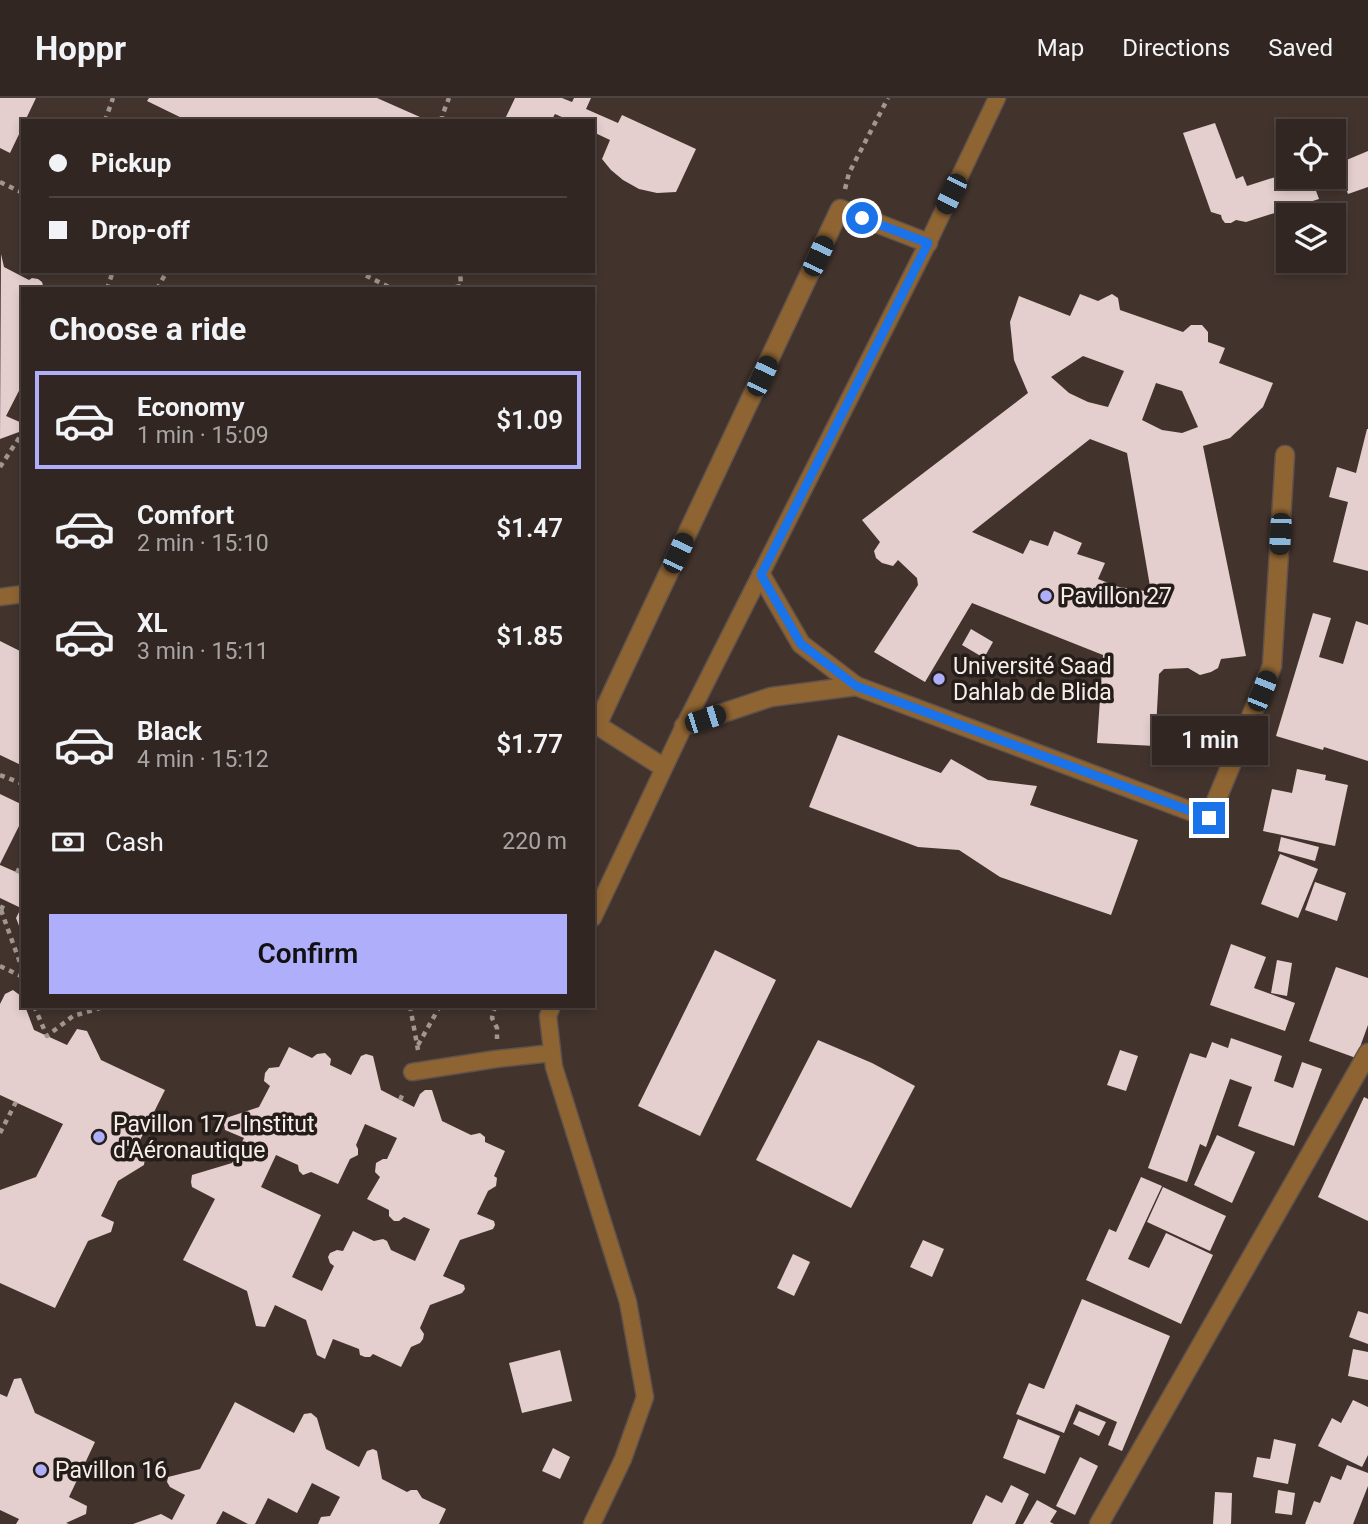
<!DOCTYPE html>
<meta charset="utf-8">
<style>
:root{--surface:#322622;--page:#3d322f;--text:#f1f3f6;--muted:#a8a5a5;--line:#4d4340;--accent:#afaefa}
body{margin:0;font-family:Roboto,sans-serif;background:var(--page);color:var(--text);height:100vh;display:flex;flex-direction:column;font-size:26px;white-space:nowrap}
*{box-sizing:border-box;margin:0}
p{font-size:23px;color:var(--muted)}
.icon{flex:none;width:38px;height:38px;fill:none;stroke:currentColor;stroke-width:2;stroke-linecap:round;stroke-linejoin:round}
.map{position:relative;flex:1;overflow:hidden}
.sheet{position:absolute;left:21px;top:189px;width:574px;height:721px;display:flex;flex-direction:column;background:var(--surface);border-radius:0px;box-shadow:0 4px 10px #0003,0 0 0 2px var(--line)}
.sheet>*{flex:none}
.guide{position:absolute;left:21px;top:21px;width:574px;height:154px;border-radius:0px;box-shadow:0 4px 10px #0003,0 0 0 2px var(--line);display:grid;align-content:center;height:154px;padding:0 28px;background:var(--surface)}
.controls{position:absolute;left:1276px;top:21px;display:grid;gap:14px}
.controls a{display:grid;place-items:center;width:70px;height:70px;border-radius:0px;background:var(--surface);box-shadow:0 4px 10px #0003,0 0 0 2px var(--line);font-size:35px}
.end{position:absolute;width:32px;height:32px;margin:-16px;border:9px solid #1a73e8;background:#fff;box-shadow:0 0 0 4px #fff}
.from{border-radius:50%}
.bubble{position:absolute;height:49px;border-radius:0px;background:var(--surface);box-shadow:0 4px 10px #0003,0 0 0 2px var(--line);font-size:23px;font-weight:600;line-height:49px;text-align:center}
.car{position:absolute;width:21px;height:42px;margin:-21px -10px;border-radius:9px;box-shadow:0 0 5px 2px #0007;background:linear-gradient(#222 24%,#8ab4d8 0 40%,#222 0 76%,#8ab4d8 0 86%,#222 0)}
.guide b{display:flex;align-items:center;gap:24px;height:66px;font-size:26px}
.guide b+b{border-top:2px solid var(--line)}
.guide i{width:18px;height:18px;background:var(--text)}
ul{padding:0;list-style:none}
li{display:flex;align-items:center;gap:21px;height:98px;margin:0 14px 10px;padding:0 14px;border:4px solid transparent;border-radius:0px}
li div{flex:1}
li b{display:block;font-size:26px}
li em{font-style:normal;font-weight:600}
li.on{border-color:var(--accent)}
li>.icon{width:63px;height:63px;stroke-width:1.5}
h2{padding:0 28px;font-size:32px;line-height:84px}
.pay{display:flex;align-items:center;gap:18px;height:77px;padding:0 28px;font-size:26px}
.pay p{margin-inline-start:auto}
.cta{display:flex;gap:14px;margin-top:auto;padding:14px 28px}
.cta a{flex:1;height:80px;border-radius:0px;background:var(--accent);color:#111;font-size:28px;font-weight:600;line-height:80px;text-align:center}
header{display:flex;align-items:center;gap:42px;box-sizing:border-box;height:98px;padding:0 35px;background:var(--surface);border-bottom:2px solid var(--line)}
header strong{font-size:33px}
nav{display:flex;gap:38px;margin-inline-start:auto;font-size:24px}
.map>svg:first-child{display:block}
</style>
<header>
<strong>Hoppr</strong>
<nav><a>Map</a><a>Directions</a><a>Saved</a></nav>
</header>
<div class="map">
<svg width="1368" height="1426" viewBox="0 0 1368 1426">
<rect width="100%" height="100%" fill="#42332d"/>
<g fill="#e4cfce" fill-rule="evenodd">
<polygon points="0,0 36,0 25,23 23,23 23,28 10,55 0,50"/>
<polygon points="149,0 377,0 429,23 188,23 147,3"/>
<polygon points="515,0 562,0 572,4 574,0 591,0 586,11 618,25 622,17 696,51 676,94 657,95 639,91 623,82 611,72 602,61 610,42 593,34 593,23 563,23 564,20 555,16 551,23 504,23"/>
<polygon points="1215,25 1236,81 1243,78 1247,88 1288,75 1288,79 1311,79 1319,101 1246,124 1236,122 1231,125 1225,125 1222,121 1221,117 1211,114 1183,35"/>
<polygon points="1368,53 1368,89 1348,96 1337,66"/>
<polygon points="1,156 4,169 29,182 32,180 38,181 42,184 44,191 23,191 23,285 6,318 22,325 19,334 0,341"/>
<path d="M1080 196 1098 203 1112 196 1118 200 1120 212 1183 234 1191 227H1202L1208 234V244L1225 250 1219 265 1273 285 1263 309 1230 340 1203 348 1246 558 1221 561 1218 570 1211 574 1200 577 1188 570 1164 571 1159 576 1155 648 1097 645 1103 557 972 505 925 584 874 554 918 487 917 480 898 462 893 468 882 465 876 460 874 453 880 444 862 422 1028 295 1014 262 1010 224 1019 198 1070 218ZM1083 258 1124 273 1108 309 1088 304 1069 295 1051 279ZM1156 285 1182 293 1198 329 1182 335 1162 332 1142 322ZM1090 341 1127 355 1151 494 1119 489 1098 481 1105 465 1077 456 1082 445 1054 433 1048 448 1030 442 1023 456 972 434Z"/>
<polygon points="1367,331 1368,331 1368,473 1333,464 1348,404 1329,399 1337,369 1356,375"/>
<polygon points="1313,515 1331,520 1319,559 1343,566 1356,523 1368,527 1368,663 1324,649 1323,652 1276,638"/>
<polygon points="971,531 993,544 984,560 962,547"/>
<polygon points="0,543 20,553 23,551 23,668 0,657"/>
<polygon points="838,637 941,675 951,661 988,682 1037,688 1030,707 1138,742 1111,817 1000,779 959,752 918,749 809,709"/>
<polygon points="1297,671 1326,677 1325,682 1348,687 1335,748 1263,733 1272,691 1292,695"/>
<polygon points="0,696 23,707 23,720 0,766"/>
<polygon points="1281,739 1319,749 1315,763 1278,753"/>
<polygon points="1280,756 1318,771 1298,820 1261,806"/>
<polygon points="0,767 23,777 23,838 16,820 21,810 0,800"/>
<polygon points="1315,784 1346,795 1337,823 1305,812"/>
<polygon points="1231,846 1266,859 1254,890 1295,905 1285,933 1210,907"/>
<polygon points="715,852 776,882 700,1038 638,1008"/>
<polygon points="1277,862 1292,865 1287,898 1271,895"/>
<polygon points="1336,869 1368,880 1368,927 1356,960 1309,943"/>
<polygon points="13,892 21,898 23,908 25,908 34,932 67,947 77,931 87,933 101,962 165,992 135,1052 145,1059 144,1067 118,1083 101,1118 114,1124 111,1134 88,1143 55,1210 0,1185 0,1092 36,1079 63,1026 0,997 0,906 5,896"/>
<polygon points="1231,940 1282,958 1274,983 1293,990 1302,964 1322,971 1294,1048 1238,1028 1252,989 1230,981 1206,1049 1200,1046 1187,1084 1148,1070 1190,955 1206,960 1212,944 1228,950"/>
<polygon points="818,942 872,965 915,988 851,1110 756,1062"/>
<path d="M289 949 312 960 317 956 325 955 331 961 330 967 351 977 361 958 366 956 373 958 381 992 414 1009 420 996 425 992H432L442 1023 471 1037 480 1035 485 1039V1044L505 1053 494 1078 497 1080 496 1088 488 1093 477 1116 494 1123 495 1127 493 1131 460 1142 443 1178 464 1187 465 1191 462 1195 430 1207 420 1230 424 1236 423 1241 420 1245 411 1249 401 1269 373 1256 370 1259H365L360 1257 359 1251 333 1241 325 1261 317 1257 306 1222 275 1207 265 1229 256 1228 247 1193 183 1162 215 1101 192 1089 191 1084 192 1077 232 1065 244 1040 225 1032 223 1021 259 1009 270 988 264 983 265 975 269 970 279 969ZM365 1026 397 1040 387 1061H383L376 1065 375 1074 380 1079 367 1101 389 1112V1118L394 1123H399L404 1119 430 1131 415 1163 391 1152 387 1143 383 1141 374 1143 353 1133 343 1153 337 1152 330 1155 328 1159 330 1165 334 1168 322 1193 292 1179 321 1117 261 1089 276 1057 298 1067 299 1073 303 1077 311 1074 338 1086 350 1061 358 1057V1051L356 1047Z"/>
<polygon points="1120,952 1138,958 1126,993 1107,987"/>
<polygon points="1364,999 1368,1001 1368,1123 1318,1099"/>
<polygon points="1217,1037 1255,1054 1232,1105 1194,1087"/>
<polygon points="1141,1079 1162,1088 1128,1161 1149,1170 1166,1135 1213,1157 1181,1226 1086,1182 1109,1131 1116,1134"/>
<polygon points="1163,1089 1226,1118 1210,1153 1147,1124"/>
<polygon points="923,1142 944,1151 932,1179 910,1169"/>
<polygon points="793,1156 810,1164 794,1198 777,1190"/>
<polygon points="1082,1201 1170,1238 1122,1353 1108,1347 1117,1324 1076,1306 1064,1335 1016,1316 1029,1285 1044,1291"/>
<polygon points="1358,1213 1368,1216 1368,1246 1349,1239"/>
<polygon points="1353,1251 1368,1254 1368,1282 1348,1278"/>
<polygon points="560,1252 572,1303 522,1315 509,1265"/>
<polygon points="21,1280 35,1315 95,1344 69,1399 87,1408 86,1416 66,1425 69,1426 16,1426 19,1421 0,1412 0,1296 7,1299 14,1281"/>
<polygon points="1353,1302 1368,1309 1368,1357 1362,1369 1318,1348 1332,1320 1341,1325"/>
<polygon points="235,1304 294,1335 304,1316 311,1315 317,1320 326,1351 359,1369 367,1353 373,1351 377,1353 382,1381 407,1394 411,1392 417,1392 422,1400 446,1411 439,1426 318,1426 321,1419 330,1418 340,1399 312,1385 297,1415 268,1400 255,1426 248,1426 223,1413 216,1426 133,1426 161,1416 172,1422 185,1397 170,1389 167,1384 168,1379 200,1371"/>
<polygon points="1079,1313 1106,1324 1099,1338 1073,1326"/>
<polygon points="1018,1321 1060,1338 1045,1376 1003,1360"/>
<polygon points="1274,1341 1296,1346 1288,1386 1253,1379 1257,1359 1270,1361"/>
<polygon points="553,1350 570,1359 560,1381 542,1373"/>
<polygon points="1080,1359 1098,1368 1075,1417 1056,1408"/>
<polygon points="1347,1367 1368,1375 1368,1388 1353,1426 1305,1426 1314,1403 1320,1405 1331,1378 1341,1382"/>
<polygon points="1011,1387 1029,1396 1015,1426 972,1426 986,1397 1002,1405"/>
<polygon points="1278,1392 1295,1395 1292,1417 1275,1415"/>
<polygon points="1215,1394 1232,1395 1231,1426 1213,1426"/>
<polygon points="1037,1402 1057,1413 1050,1424 1054,1426 1023,1426"/>
</g>
<g fill="none" stroke-linecap="round" stroke-linejoin="round">
<defs>
<g id="service">
<polyline points="0,499 23,496"/>
<polyline points="593,820 684,628 928,145 997,0"/>
<polyline points="552,908 548,918 554,969 628,1204 645,1299 623,1361 592,1426"/>
<polyline points="412,974 496,961 552,955"/>
</g>
<g id="minor">
<polyline points="761,477 801,546 856,588"/>
<polyline points="684,628 771,599 856,588 1209,720 1272,568 1285,357"/>
<polyline points="663,669 597,627 840,111 928,145"/>
</g>
<polyline id="tertiary" points="1099,1426 1368,955"/>
</defs>
<use href="#service" stroke="#5f514b" stroke-width="19"/>
<use href="#minor" stroke="#5f514b" stroke-width="21"/>
<use href="#tertiary" stroke="#5f514b" stroke-width="21"/>
<g stroke="#a29691" stroke-width="4.5" stroke-dasharray="5 5" stroke-linecap="butt">
<polyline points="105,23 113,0"/>
<polyline points="442,23 442,18 449,0"/>
<polyline points="0,84 23,95"/>
<polyline points="845,91 849,75 888,0"/>
<polyline points="357,173 393,191"/>
<polyline points="107,191 113,173"/>
<polyline points="157,191 167,173"/>
<polyline points="446,191 461,188 460,173"/>
<polyline points="0,369 23,334"/>
<polyline points="0,677 23,686"/>
<polyline points="17,775 23,762"/>
<polyline points="1,812 23,873"/>
<polyline points="1,812 5,803"/>
<polyline points="0,868 23,879"/>
<polyline points="34,908 47,938 73,918 107,908"/>
<polyline points="410,908 418,952"/>
<polyline points="495,908 492,920 497,930 497,941"/>
<polyline points="418,947 440,908"/>
<polyline points="400,1002 404,993"/>
<polyline points="0,1035 16,1004"/>
</g>
<use href="#service" stroke="#8e6432" stroke-width="16"/>
<use href="#minor" stroke="#8e6432" stroke-width="18"/>
<use href="#tertiary" stroke="#8e6432" stroke-width="18"/>
</g>
<g fill="none" stroke-linecap="round" stroke-linejoin="round">
<polyline stroke="#1a73e8" stroke-width="9" points="862,120 928,145 761,477 801,546 856,588 1209,720"/>
</g>
<g fill="#afaefa" stroke="#241d1a" stroke-width="2.5">
<circle cx="1046" cy="498" r="7"/>
<circle cx="939" cy="581" r="7"/>
<circle cx="99" cy="1039" r="7"/>
<circle cx="41" cy="1372" r="7"/>
</g>
<g text-anchor="middle" stroke-width="7" stroke-linejoin="round" paint-order="stroke">
<g font-size="23" fill="#f7ede9" stroke="#241d1a" text-anchor="start">
<text x="1060" y="506">Pavillon 27</text>
<text x="953" y="576">Université Saad<tspan x="953" dy="26">Dahlab de Blida</tspan></text>
<text x="113" y="1034">Pavillon 17 - Institut<tspan x="113" dy="26">d'Aéronautique</tspan></text>
<text x="55" y="1380">Pavillon 16</text>
</g>
</g>
</svg>
<div class="controls">
<a><svg class="icon" aria-label="locate" viewBox="0 0 24 24"><circle cx="12" cy="12" r="6"/><path d="M12 2v4M12 18v4M2 12h4M18 12h4"/></svg></a>
<a><svg class="icon" aria-label="layers" viewBox="0 0 24 24"><path d="M12 4l9 5-9 5-9-5zM3 14l9 5 9-5"/></svg></a>
</div>
<i class="end from" style="left:862px;top:120px"></i>
<i class="end" style="left:1209px;top:720px"></i>
<div class="bubble" style="left:1152px;top:618px;width:116px">1 min</div>
<i class="car" style="left:951px;top:96px;rotate:206deg"></i>
<i class="car" style="left:818px;top:158px;rotate:25deg"></i>
<i class="car" style="left:762px;top:278px;rotate:25deg"></i>
<i class="car" style="left:1280px;top:436px;rotate:183deg"></i>
<i class="car" style="left:678px;top:455px;rotate:25deg"></i>
<i class="car" style="left:1262px;top:593px;rotate:22deg"></i>
<i class="car" style="left:705px;top:621px;rotate:72deg"></i>
<div class="guide">
<b><i class="from"></i>Pickup</b>
<b><i></i>Drop-off</b>
</div>
<section class="sheet">
<h2>Choose a ride</h2>
<ul>
<li class="on"><svg class="icon" aria-label="car" viewBox="0 0 24 24"><path d="M5 17H2v-5l4-1 3-4h7l3 4 3 1v5h-3M9 17h6M6 11h13"/><circle cx="7" cy="17" r="2"/><circle cx="17" cy="17" r="2"/></svg><div><b>Economy</b><p>1 min · 15:09</p></div><em>$1.09</em></li>
<li><svg class="icon" aria-label="car" viewBox="0 0 24 24"><path d="M5 17H2v-5l4-1 3-4h7l3 4 3 1v5h-3M9 17h6M6 11h13"/><circle cx="7" cy="17" r="2"/><circle cx="17" cy="17" r="2"/></svg><div><b>Comfort</b><p>2 min · 15:10</p></div><em>$1.47</em></li>
<li><svg class="icon" aria-label="car" viewBox="0 0 24 24"><path d="M5 17H2v-5l4-1 3-4h7l3 4 3 1v5h-3M9 17h6M6 11h13"/><circle cx="7" cy="17" r="2"/><circle cx="17" cy="17" r="2"/></svg><div><b>XL</b><p>3 min · 15:11</p></div><em>$1.85</em></li>
<li><svg class="icon" aria-label="car" viewBox="0 0 24 24"><path d="M5 17H2v-5l4-1 3-4h7l3 4 3 1v5h-3M9 17h6M6 11h13"/><circle cx="7" cy="17" r="2"/><circle cx="17" cy="17" r="2"/></svg><div><b>Black</b><p>4 min · 15:12</p></div><em>$1.77</em></li>
</ul>
<div class="pay"><svg class="icon" aria-label="cash" viewBox="0 0 24 24"><path d="M3 7h18v10H3z"/><circle cx="12" cy="12" r="2"/></svg>Cash<p>220 m</p></div>
<div class="cta"><a>Confirm</a></div>
</section>
</div>
